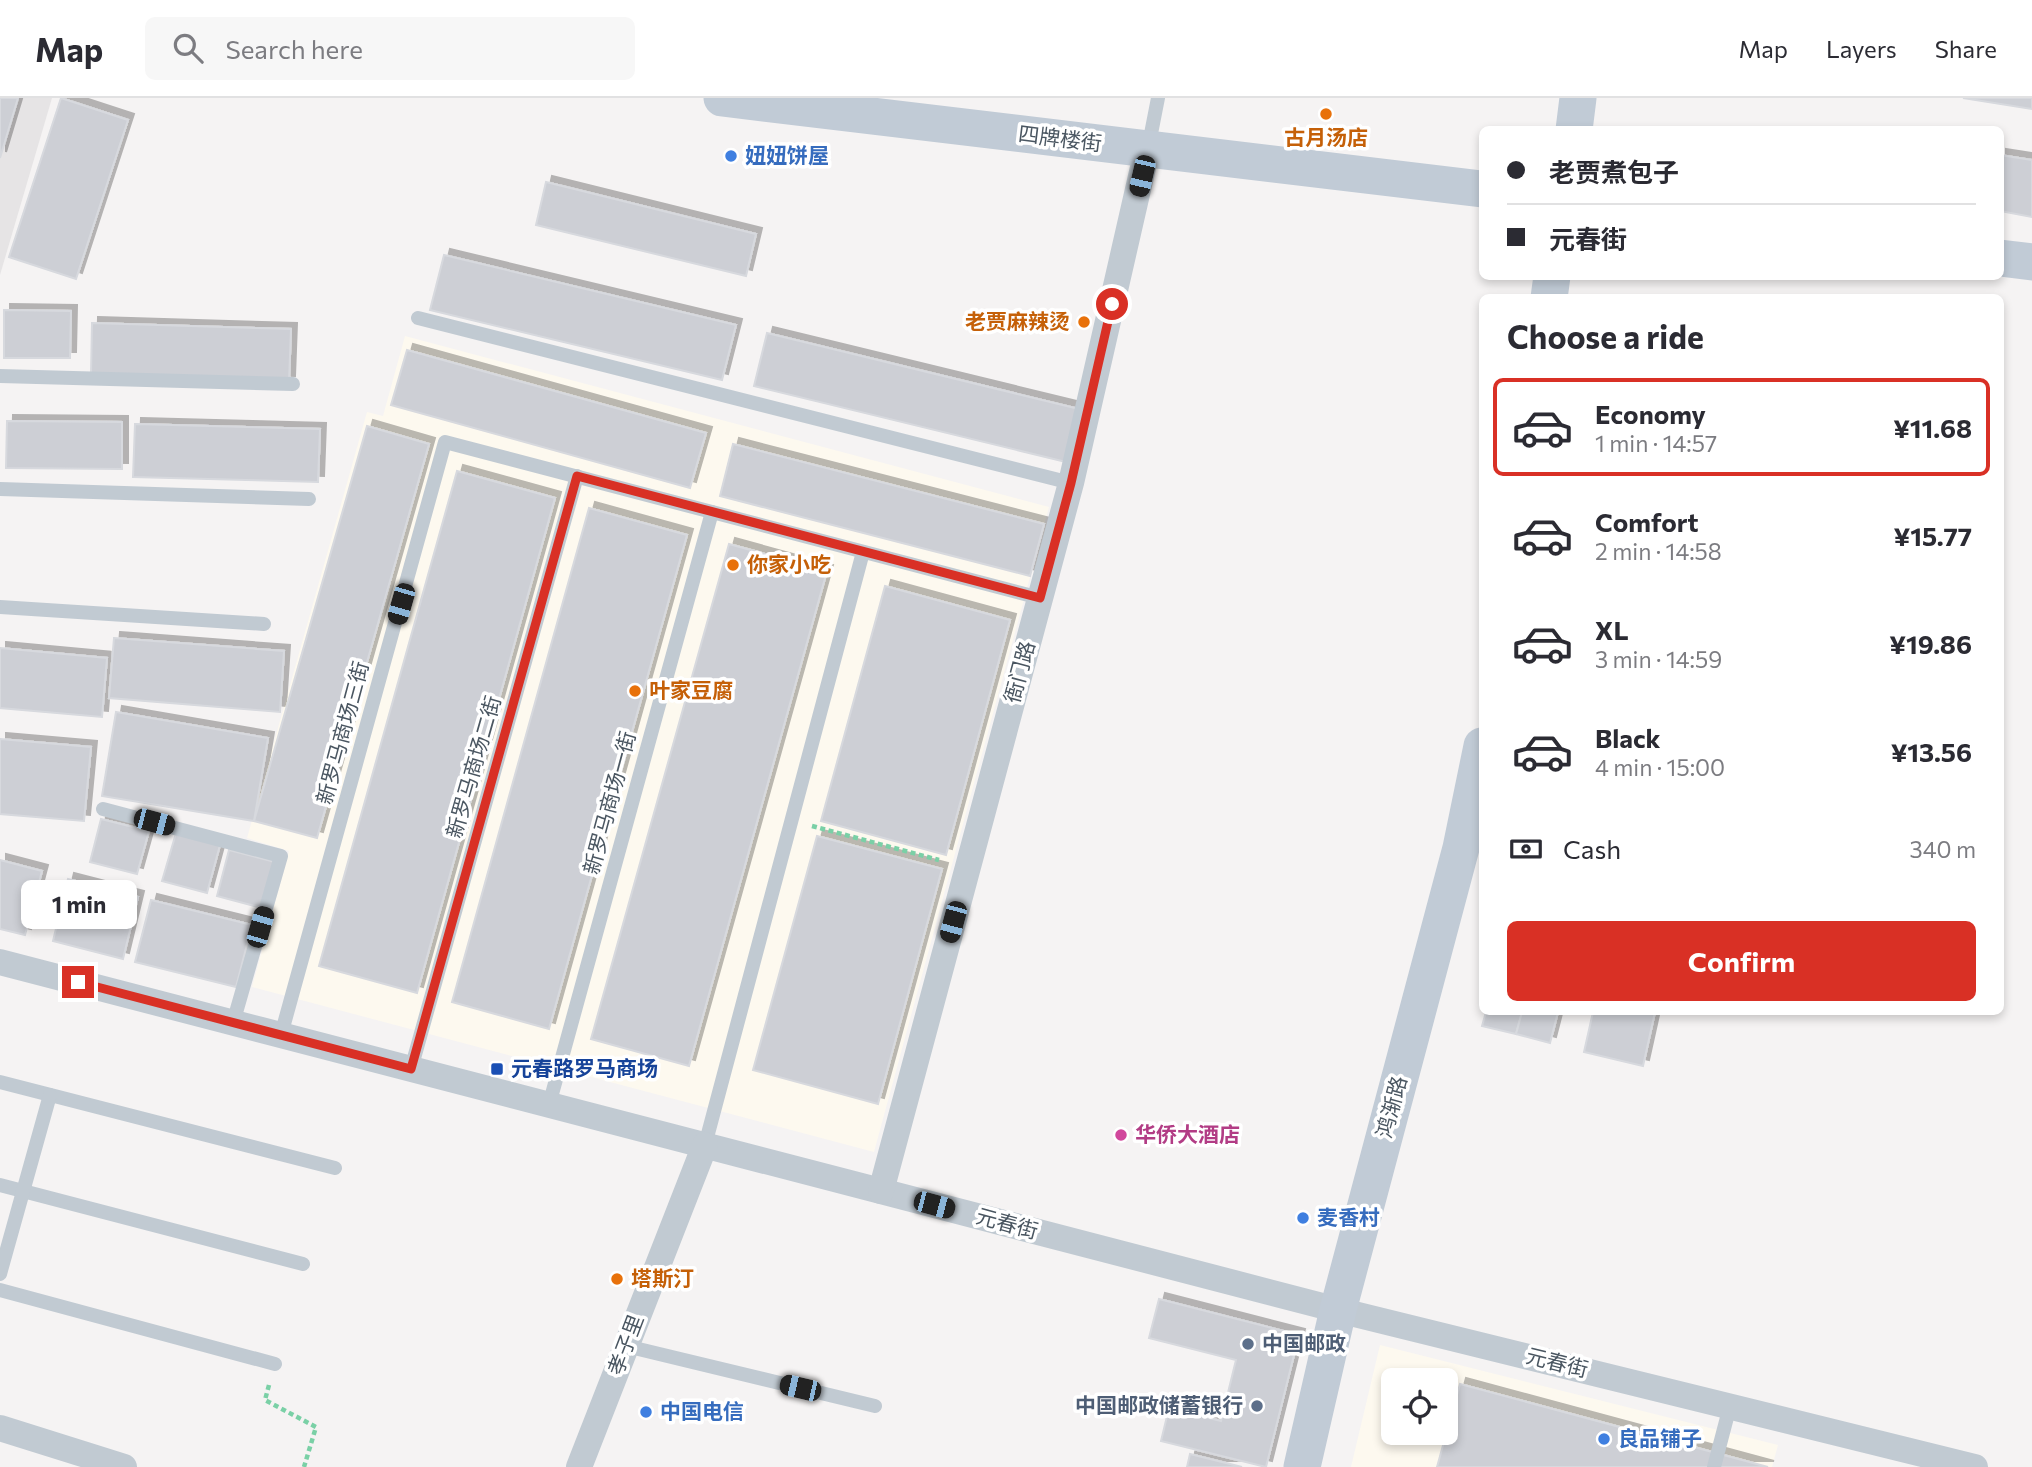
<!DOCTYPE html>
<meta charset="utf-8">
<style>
:root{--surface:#fff;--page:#f7f7f7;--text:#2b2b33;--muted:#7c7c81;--line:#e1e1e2;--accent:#d93025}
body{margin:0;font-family:Commissioner,"Noto Sans SC",sans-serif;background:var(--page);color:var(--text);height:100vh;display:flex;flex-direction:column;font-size:26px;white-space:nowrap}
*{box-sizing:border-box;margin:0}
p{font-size:23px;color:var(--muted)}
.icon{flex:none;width:38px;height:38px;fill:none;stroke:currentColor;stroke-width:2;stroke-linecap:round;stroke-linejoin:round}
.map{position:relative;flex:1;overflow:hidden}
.drawer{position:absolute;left:1479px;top:196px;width:525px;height:721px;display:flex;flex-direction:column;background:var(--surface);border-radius:10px;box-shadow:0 4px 10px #0003}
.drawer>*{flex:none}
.banner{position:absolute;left:1479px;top:28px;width:525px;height:154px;border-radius:10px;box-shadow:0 4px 10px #0003;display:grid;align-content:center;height:154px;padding:0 28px;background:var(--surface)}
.controls{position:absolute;left:1381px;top:1270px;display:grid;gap:14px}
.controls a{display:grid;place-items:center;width:77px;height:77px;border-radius:10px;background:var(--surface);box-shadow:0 4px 10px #0003;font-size:35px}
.end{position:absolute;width:32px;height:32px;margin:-16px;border:9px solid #d93025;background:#fff;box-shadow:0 0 0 4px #fff}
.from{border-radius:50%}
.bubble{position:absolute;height:49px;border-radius:10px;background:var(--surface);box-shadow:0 4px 10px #0003;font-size:23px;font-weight:700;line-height:49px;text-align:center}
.car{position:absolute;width:21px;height:42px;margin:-21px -10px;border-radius:9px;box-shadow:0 0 5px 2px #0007;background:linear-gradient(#222 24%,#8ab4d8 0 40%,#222 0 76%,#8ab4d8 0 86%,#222 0)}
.banner b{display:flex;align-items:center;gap:24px;height:66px;font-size:26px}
.banner b+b{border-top:2px solid var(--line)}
.banner i{width:18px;height:18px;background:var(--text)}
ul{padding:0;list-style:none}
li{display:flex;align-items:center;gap:21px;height:98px;margin:0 14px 10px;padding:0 14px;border:4px solid transparent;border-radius:10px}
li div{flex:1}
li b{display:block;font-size:26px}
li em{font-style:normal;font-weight:700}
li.selected{border-color:var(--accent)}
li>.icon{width:63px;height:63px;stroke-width:1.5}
h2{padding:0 28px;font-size:32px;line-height:84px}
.pay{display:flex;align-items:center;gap:18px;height:77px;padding:0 28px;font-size:26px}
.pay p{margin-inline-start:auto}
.cta{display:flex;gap:14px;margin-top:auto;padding:14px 28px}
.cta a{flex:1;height:80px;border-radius:10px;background:var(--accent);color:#fff;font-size:28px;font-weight:700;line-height:80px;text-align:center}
header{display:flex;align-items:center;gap:42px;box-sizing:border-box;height:98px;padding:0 35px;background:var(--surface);border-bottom:2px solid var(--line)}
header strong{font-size:33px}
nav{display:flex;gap:38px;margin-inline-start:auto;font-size:24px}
.search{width:490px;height:63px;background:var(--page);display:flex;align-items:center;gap:18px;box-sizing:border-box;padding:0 24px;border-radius:10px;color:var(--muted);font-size:26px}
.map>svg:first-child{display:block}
</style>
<header>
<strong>Map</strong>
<div class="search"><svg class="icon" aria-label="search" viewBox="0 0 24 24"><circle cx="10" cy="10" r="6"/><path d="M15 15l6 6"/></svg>Search here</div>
<nav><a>Map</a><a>Layers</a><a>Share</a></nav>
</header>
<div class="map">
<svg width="2032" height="1369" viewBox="0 0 2032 1369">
<defs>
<filter id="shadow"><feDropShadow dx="6" dy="-6" stdDeviation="0" flood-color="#0004"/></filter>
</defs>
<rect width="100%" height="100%" fill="#f5f3f3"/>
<g fill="#fdf9ef" fill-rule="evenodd">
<polygon points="405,238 1049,409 874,1054 252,889 289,753 247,740 367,314 383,318"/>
<path d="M1380 1247 1778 1347 1772 1369H1351ZM1393 1283H1446V1335H1393Z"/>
</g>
<polygon fill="#e6e4e5" points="0,0 52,0 0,177"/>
<g fill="#cdcfd5" stroke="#d7d9de" stroke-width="2" filter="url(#shadow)">
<polygon points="0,0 18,0 0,60"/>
<polygon points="61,0 128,22 76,181 9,159"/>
<polygon points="1963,0 2032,0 2032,11"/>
<polygon points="2000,57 2032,62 2032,119 2000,113"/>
<polygon points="546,84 756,136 746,178 536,127"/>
<polygon points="444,157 736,227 722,282 430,212"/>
<polygon points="4,212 71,213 70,260 4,260"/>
<polygon points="92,225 291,231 289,284 91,277"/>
<polygon points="767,235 1079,311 1066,364 754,288"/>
<polygon points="407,252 706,335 690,390 391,307"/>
<polygon points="7,323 122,324 122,371 6,370"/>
<polygon points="135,326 320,331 318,384 133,379"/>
<polygon points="367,328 429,346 317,740 254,723"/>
<polygon points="733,346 1044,426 1030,478 720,398"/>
<polygon points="457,373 555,400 417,895 319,868"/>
<polygon points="589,410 687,437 549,931 452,904"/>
<polygon points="729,446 827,473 689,968 591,941"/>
<polygon points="885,488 1010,522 946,757 821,723"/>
<polygon points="114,540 284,553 280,614 109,600"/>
<polygon points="0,550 107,560 102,619 0,610"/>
<polygon points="116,614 268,640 254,723 102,698"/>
<polygon points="0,641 91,649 84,723 0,716"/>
<polygon points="101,721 149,733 137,776 90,764"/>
<polygon points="176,735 220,747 207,795 162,783"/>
<polygon points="817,738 942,771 878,1006 753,972"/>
<polygon points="229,752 275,764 262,810 217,798"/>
<polygon points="0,762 42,773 25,837 0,831"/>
<polygon points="68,781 138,799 123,861 53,843"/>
<polygon points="151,802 252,827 236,889 135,864"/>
<polygon points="1486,914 1522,914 1516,936 1482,928"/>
<polygon points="1522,914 1558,914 1550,945 1516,936"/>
<polygon points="1593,914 1655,914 1643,968 1584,954"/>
<polygon points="1159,1201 1299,1237 1266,1369 1161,1343 1169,1310 1221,1323 1236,1262 1149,1240"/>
<polygon points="1460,1286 1768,1369 1437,1369"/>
<polygon points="1190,1356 1242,1369 1187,1369"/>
</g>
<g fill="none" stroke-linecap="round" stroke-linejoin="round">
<g stroke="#7ad0a6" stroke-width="4.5" stroke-dasharray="5 3.5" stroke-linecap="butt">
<polyline points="812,728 939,762"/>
<polyline points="269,1287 265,1302 316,1329 304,1369"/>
</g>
<g stroke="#c1cad2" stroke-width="14">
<polyline points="1148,51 1158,0"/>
<polyline points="418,220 1071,385"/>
<polyline points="0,278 293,286"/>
<polyline points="0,391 309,401"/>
<polyline points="0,509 264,526"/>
<polyline points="103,711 281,758 233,925"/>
<polyline points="281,937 445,344 1040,500"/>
<polyline points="411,971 577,378"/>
<polyline points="0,984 335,1070"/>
<polyline points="549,1007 712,414"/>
<polyline points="705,1047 863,454"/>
<polyline points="0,1087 303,1166"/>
<polyline points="0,1176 50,997"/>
<polyline points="0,1192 275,1266"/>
<polyline points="626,1248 875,1308"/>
<polyline points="1714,1369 1730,1308"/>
</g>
<g stroke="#c1cad2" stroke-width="26">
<polyline points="0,864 1338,1212 1975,1369"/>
<polyline points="881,1093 1071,385 1147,52"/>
<polyline points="0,1330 124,1369"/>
<polyline points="579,1369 705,1047"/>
</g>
<g stroke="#c1cbd6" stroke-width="37">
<polyline points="722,0 1482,91"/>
<polyline points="1574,32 1578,0"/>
<polyline points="2000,160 2032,164"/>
<polyline points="1549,200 1552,178"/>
<polyline points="1302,1369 1338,1212 1461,750 1482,648"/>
</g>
</g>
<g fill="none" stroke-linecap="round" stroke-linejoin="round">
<polyline stroke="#d93025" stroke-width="9" points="78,884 411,971 577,378 1040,500 1071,385 1112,206"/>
</g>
<g fill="#e8710a" stroke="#fff" stroke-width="2.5">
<circle cx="1326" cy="16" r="7"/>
<circle cx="1084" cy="224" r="7"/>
<circle cx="733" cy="467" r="7"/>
<circle cx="635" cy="593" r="7"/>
<circle cx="617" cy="1181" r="7"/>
</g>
<g fill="#3f7fe0" stroke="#fff" stroke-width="2.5">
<circle cx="731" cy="58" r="7"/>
<circle cx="1303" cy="1120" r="7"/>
<circle cx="646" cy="1314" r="7"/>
<circle cx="1604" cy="1341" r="7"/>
</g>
<rect fill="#1a4fb4" stroke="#fff" stroke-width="2.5" x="490" y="964" width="14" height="14" rx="3.5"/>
<circle fill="#d1479c" stroke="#fff" stroke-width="2.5" cx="1121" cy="1037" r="7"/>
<g fill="#5c6f8a" stroke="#fff" stroke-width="2.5">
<circle cx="1248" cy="1246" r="7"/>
<circle cx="1257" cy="1308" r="7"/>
</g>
<g text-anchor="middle" stroke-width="7" stroke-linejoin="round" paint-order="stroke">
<g font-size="21" font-weight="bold" fill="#c56008" stroke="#fff" text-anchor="start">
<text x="1326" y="47" text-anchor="middle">古月汤店</text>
<text x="1070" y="231" text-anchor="end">老贾麻辣烫</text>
<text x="747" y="474">你家小吃</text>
<text x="649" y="600">叶家豆腐</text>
<text x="631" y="1188">塔斯汀</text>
</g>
<g font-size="21" fill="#4a5661" stroke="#fff">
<text transform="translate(1060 41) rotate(7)" y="7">四牌楼街</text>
<text transform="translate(1020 574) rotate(-75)" y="7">衙门路</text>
<text transform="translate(343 635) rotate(-75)" y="7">新罗马商场三街</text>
<text transform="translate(474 669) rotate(-74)" y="7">新罗马商场二街</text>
<text transform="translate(610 705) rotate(-75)" y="7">新罗马商场一街</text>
<text transform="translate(1392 1009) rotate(-75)" y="7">鸿渐路</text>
<text transform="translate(1007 1126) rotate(15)" y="7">元春街</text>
<text transform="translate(626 1247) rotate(-69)" y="7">孝子里</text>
<text transform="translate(1557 1265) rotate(14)" y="7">元春街</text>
</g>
<g font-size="21" font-weight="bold" fill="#366cbe" stroke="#fff" text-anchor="start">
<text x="745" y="65">妞妞饼屋</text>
<text x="1317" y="1127">麦香村</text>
<text x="660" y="1321">中国电信</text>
<text x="1618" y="1348">良品铺子</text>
</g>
<g font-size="21" font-weight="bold" fill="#164399" stroke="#fff" text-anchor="start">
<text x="511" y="978">元春路罗马商场</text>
</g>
<g font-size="21" font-weight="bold" fill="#b23c85" stroke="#fff" text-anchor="start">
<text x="1135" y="1044">华侨大酒店</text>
</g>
<g font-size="21" font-weight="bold" fill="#4e5e75" stroke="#fff" text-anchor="start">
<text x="1262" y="1253">中国邮政</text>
<text x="1243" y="1315" text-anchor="end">中国邮政储蓄银行</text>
</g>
</g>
</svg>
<div class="controls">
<a><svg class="icon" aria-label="locate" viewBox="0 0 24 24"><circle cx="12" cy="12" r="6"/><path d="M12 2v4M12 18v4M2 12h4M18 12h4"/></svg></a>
</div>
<i class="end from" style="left:1112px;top:206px"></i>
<i class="end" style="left:78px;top:884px"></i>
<div class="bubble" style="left:21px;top:782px;width:116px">1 min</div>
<i class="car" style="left:1142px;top:78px;rotate:193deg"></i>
<i class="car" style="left:401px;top:506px;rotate:196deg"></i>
<i class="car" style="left:154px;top:724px;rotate:105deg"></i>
<i class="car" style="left:953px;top:824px;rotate:195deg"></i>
<i class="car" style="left:260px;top:829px;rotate:16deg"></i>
<i class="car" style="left:934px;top:1107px;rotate:105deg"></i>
<i class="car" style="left:800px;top:1290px;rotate:283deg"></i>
<div class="banner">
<b><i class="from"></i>老贾煮包子</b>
<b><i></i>元春街</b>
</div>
<section class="drawer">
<h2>Choose a ride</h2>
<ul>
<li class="selected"><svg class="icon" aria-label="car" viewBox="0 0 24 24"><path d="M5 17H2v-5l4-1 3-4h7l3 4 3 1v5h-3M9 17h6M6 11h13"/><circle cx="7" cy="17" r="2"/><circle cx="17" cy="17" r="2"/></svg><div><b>Economy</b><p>1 min · 14:57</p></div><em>¥11.68</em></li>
<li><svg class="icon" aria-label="car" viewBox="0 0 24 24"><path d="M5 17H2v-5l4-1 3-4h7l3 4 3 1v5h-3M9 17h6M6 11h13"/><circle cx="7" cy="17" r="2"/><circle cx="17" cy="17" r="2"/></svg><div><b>Comfort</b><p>2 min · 14:58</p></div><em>¥15.77</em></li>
<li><svg class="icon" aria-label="car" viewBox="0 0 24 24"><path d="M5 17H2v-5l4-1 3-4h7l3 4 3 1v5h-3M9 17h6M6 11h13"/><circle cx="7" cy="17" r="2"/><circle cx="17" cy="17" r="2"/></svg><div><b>XL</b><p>3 min · 14:59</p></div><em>¥19.86</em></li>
<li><svg class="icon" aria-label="car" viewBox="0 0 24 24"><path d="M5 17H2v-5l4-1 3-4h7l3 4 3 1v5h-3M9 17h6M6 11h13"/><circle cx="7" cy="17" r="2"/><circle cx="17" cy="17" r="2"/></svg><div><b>Black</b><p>4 min · 15:00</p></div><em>¥13.56</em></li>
</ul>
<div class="pay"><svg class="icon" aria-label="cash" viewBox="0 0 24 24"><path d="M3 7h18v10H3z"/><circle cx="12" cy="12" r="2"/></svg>Cash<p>340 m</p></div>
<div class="cta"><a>Confirm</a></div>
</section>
</div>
